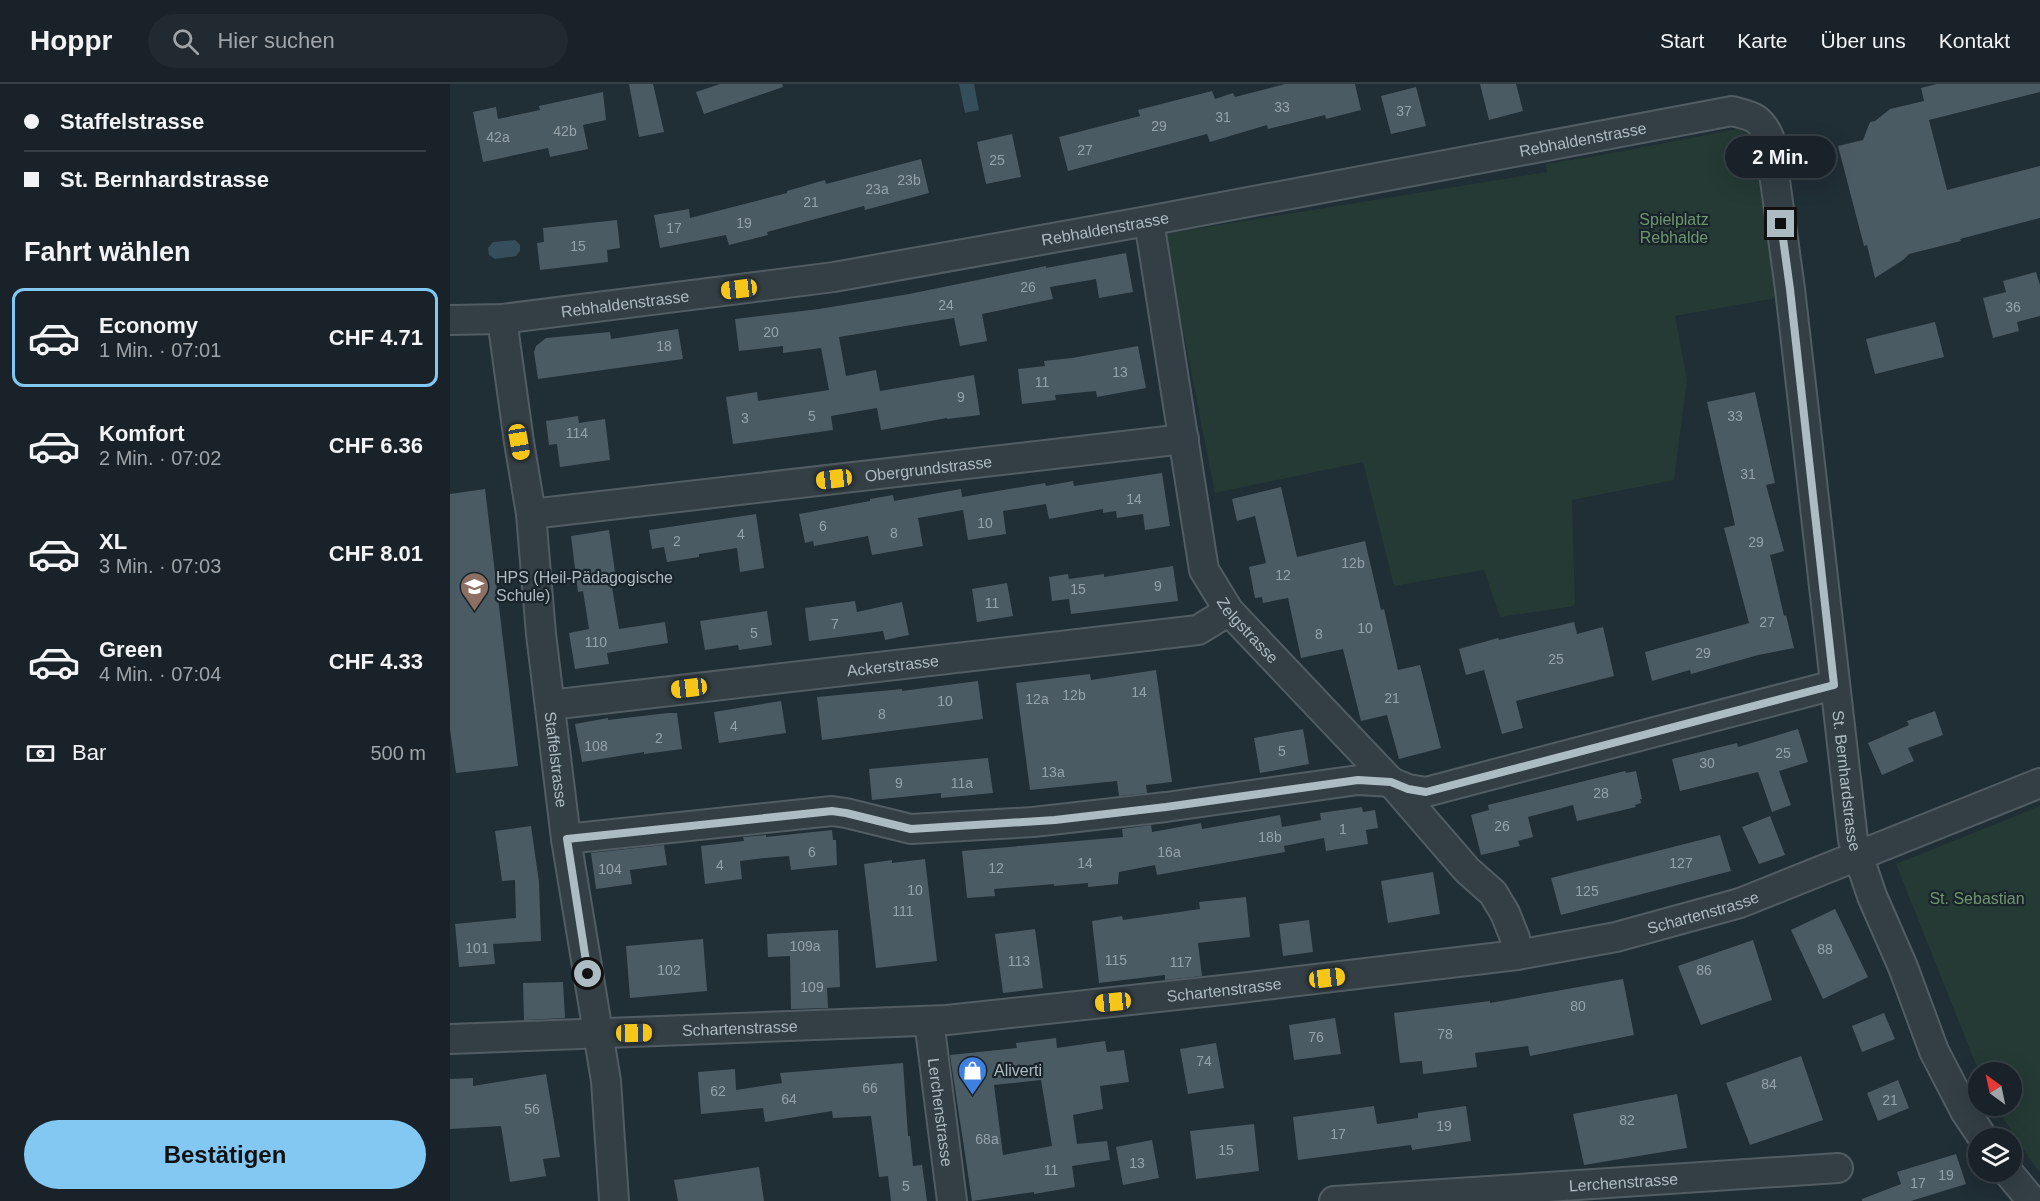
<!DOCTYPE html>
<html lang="de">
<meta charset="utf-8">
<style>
:root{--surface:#182228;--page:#212a30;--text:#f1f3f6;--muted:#9fa4a8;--line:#363f45;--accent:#83c8f2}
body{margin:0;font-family:Arial,sans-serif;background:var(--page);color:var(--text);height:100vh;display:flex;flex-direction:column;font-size:22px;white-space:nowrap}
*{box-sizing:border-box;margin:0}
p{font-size:20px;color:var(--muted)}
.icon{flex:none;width:33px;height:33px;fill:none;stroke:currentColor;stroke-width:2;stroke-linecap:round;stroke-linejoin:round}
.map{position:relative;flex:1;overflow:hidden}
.drawer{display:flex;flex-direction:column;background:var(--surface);width:450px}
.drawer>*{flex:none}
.hud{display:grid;align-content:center;height:132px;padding:0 24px;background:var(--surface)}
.needle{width:39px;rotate:327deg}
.buttons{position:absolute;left:1518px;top:978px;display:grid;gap:12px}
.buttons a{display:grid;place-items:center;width:54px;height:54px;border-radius:50%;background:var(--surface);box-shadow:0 6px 24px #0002,0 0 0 2px var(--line);font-size:30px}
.end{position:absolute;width:27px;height:27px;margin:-14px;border:8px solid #adbbc2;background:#111;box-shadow:0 0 0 3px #111}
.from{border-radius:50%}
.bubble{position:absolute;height:42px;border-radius:21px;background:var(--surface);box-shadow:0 6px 24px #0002,0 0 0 2px var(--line);font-size:20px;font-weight:700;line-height:42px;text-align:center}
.car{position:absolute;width:18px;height:36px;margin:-18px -9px;border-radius:8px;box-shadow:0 0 4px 2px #0007;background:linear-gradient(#f5c518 24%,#345 0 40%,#f5c518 0 76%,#345 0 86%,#f5c518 0)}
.hud b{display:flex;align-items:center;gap:21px;height:57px;font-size:22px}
.hud b+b{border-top:2px solid var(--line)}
.hud i{width:15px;height:15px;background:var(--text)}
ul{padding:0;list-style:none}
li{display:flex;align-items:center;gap:18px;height:99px;margin:0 12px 9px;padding:0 12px;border:3px solid transparent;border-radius:12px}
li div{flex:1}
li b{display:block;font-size:22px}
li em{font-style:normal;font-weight:700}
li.on{border-color:var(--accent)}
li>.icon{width:54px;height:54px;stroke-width:1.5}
h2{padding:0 24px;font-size:27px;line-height:72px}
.pay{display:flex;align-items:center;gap:15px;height:66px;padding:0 24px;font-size:22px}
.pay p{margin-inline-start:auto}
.action{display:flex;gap:12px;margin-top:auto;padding:12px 24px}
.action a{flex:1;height:69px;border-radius:36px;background:var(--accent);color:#111;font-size:24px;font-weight:700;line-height:69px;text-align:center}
header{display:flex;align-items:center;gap:36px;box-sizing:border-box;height:84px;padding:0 30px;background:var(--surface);border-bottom:2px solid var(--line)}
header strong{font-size:28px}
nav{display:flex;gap:33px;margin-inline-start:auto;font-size:21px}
.search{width:420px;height:54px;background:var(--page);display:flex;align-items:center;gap:15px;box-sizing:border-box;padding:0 21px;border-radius:33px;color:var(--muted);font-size:22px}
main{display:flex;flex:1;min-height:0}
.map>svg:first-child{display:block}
</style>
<header>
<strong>Hoppr</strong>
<div class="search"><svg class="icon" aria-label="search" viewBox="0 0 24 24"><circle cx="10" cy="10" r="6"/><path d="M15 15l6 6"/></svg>Hier suchen</div>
<nav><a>Start</a><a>Karte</a><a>Über uns</a><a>Kontakt</a></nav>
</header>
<main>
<section class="drawer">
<div class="hud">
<b><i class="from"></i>Staffelstrasse</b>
<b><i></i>St. Bernhardstrasse</b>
</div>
<h2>Fahrt wählen</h2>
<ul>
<li class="on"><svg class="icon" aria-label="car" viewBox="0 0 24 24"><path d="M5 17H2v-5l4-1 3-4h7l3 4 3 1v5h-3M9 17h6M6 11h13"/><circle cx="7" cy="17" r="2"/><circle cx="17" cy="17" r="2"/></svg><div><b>Economy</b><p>1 Min. · 07:01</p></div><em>CHF 4.71</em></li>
<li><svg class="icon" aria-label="car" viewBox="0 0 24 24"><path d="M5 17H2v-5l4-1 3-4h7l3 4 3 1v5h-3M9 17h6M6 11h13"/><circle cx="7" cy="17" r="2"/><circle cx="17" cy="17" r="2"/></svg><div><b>Komfort</b><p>2 Min. · 07:02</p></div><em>CHF 6.36</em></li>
<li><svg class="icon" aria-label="car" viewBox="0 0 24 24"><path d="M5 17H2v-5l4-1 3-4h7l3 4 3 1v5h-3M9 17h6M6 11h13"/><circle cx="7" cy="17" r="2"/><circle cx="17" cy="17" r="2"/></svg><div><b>XL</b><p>3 Min. · 07:03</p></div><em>CHF 8.01</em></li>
<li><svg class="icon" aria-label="car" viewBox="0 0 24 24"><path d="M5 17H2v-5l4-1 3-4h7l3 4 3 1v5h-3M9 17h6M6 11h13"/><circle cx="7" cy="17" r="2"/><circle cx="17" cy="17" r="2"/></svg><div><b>Green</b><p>4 Min. · 07:04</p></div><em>CHF 4.33</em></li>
</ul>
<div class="pay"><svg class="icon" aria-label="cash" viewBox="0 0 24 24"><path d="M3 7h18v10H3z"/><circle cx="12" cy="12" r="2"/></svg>Bar<p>500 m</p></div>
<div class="action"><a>Bestätigen</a></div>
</section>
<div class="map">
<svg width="1590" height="1117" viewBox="0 0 1590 1117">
<rect width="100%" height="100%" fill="#202e35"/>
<g fill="#253a35">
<polygon points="1287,45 1298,49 1304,57 1316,93 1332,213 1225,232 1237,296 1224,396 1122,416 1125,522 1050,533 1034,486 944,502 913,378 765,409 714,150 1097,88 1096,80 1152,71"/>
<polygon points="1590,722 1590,1087 1588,1087 1545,1022 1562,1022 1562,988 1529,988 1446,780"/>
</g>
<g fill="#354e5b">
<polygon points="509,0 524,0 529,26 515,29"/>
<polygon points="65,156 70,161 70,167 66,172 45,175 39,171 38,164 43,158"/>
</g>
<g fill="#4b5b64" fill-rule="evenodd">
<polygon points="179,0 203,0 214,48 189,53"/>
<polygon points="270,0 332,0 333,3 254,30 246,8"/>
<polygon points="835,0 905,0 911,26 876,35 875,31 818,45 817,41 760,58 757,50 618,87 609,53 690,32 688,26 762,7 765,15 783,9 785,13"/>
<polygon points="1030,0 1066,0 1073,27 1039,36"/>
<polygon points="1487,0 1590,0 1590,8 1479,36 1497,106 1590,82 1590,134 1510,155 1511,157 1459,170 1453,176 1425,194 1417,161 1414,162 1388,62 1413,56 1420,38 1425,37 1440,25 1474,17 1471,4"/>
<polygon points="966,3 976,42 941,50 931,12"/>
<polygon points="153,8 156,36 133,41 138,65 100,73 98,64 33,78 23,28 46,23 48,35 90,26 89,22"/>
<polygon points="562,50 571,93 536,100 527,58"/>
<polygon points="471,75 479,109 415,126 414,122 317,148 318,151 279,161 276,151 210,164 204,131 239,125 240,134 337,109 337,107 375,96 376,100"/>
<polygon points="167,136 170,164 157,166 158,178 90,186 87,159 94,158 93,144"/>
<polygon points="676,169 683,208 649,214 646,195 600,203 603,215 532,230 537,257 510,262 504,234 389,253 396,292 426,286 430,307 524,291 530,331 497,335 497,334 431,346 427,324 381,332 383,346 283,360 276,313 307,308 308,317 379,306 371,264 333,269 333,262 289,267 285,235 369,225 459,210 596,182 596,184"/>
<polygon points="1586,188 1590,201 1590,232 1567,238 1569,247 1543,254 1533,214 1556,208 1553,197"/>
<polygon points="1485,238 1494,273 1425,290 1416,255"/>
<polygon points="228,245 233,275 88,295 84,268 86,262 96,254 160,248 161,255"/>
<polygon points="688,262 696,304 647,313 646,307 605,311 606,316 572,320 568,285 595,282 594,277 622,274"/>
<polygon points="1305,308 1325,399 1316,401 1334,467 1320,471 1334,532 1336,531 1344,564 1308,571 1241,590 1240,586 1202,597 1195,568 1299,539 1274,444 1285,441 1257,318"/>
<polygon points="128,332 129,339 155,335 160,376 110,383 107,360 99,361 96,337"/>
<polygon points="712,389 720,442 695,446 693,430 667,434 666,427 653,429 653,425 599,435 596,420 553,427 556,450 518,456 513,426 468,434 473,462 422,471 418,452 364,462 363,457 355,459 349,430 420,417 420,415 443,411 444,417 511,405 512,413 595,399 596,402 623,397 624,402"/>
<polygon points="831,403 847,473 915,457 931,526 934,525 948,586 970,581 991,664 949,675 937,631 911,637 893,565 851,574 838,514 813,519 812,513 805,514 799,483 816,479 805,432 787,437 782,415"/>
<polygon points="35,405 68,682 6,689 0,645 0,410"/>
<polygon points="306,430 314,484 290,488 287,464 249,470 249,473 217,478 214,463 202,465 199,446"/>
<polygon points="159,446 167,502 162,503 169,545 215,538 218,559 157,569 159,580 125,585 119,549 139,545 133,507 128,508 121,452"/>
<polygon points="723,482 728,517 621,530 619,515 602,517 599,493 618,490 619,495 654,490 654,493"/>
<polygon points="557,499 563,532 527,538 522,505"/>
<polygon points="405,517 407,528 452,518 459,551 435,556 433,547 359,557 355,524"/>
<polygon points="317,527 322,561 289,566 288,561 255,566 250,537"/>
<polygon points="1124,538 1127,550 1153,543 1164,592 1066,617 1073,644 1052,650 1034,586 1016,591 1009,565 1048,554 1049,556"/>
<polygon points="706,586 722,698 696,701 697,709 669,712 667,697 580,706 566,599 640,590 641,596"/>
<polygon points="528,597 533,635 372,656 367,613 452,605 452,607"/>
<polygon points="331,617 336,649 269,659 264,628"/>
<polygon points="1485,627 1493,651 1458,664 1464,677 1432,691 1418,659 1459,641 1457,637"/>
<polygon points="218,629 227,629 232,665 194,670 194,668 132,678 125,640 158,634 158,636"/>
<polygon points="853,645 859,680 810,689 804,654"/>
<polygon points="1348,645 1358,678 1329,687 1341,721 1322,728 1308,688 1230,707 1222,675 1287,659 1288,663"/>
<polygon points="538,674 543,709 491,714 491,709 422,716 419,685"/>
<polygon points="1175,687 1176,689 1186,687 1192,715 1190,715 1191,719 1185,721 1186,723 1127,737 1123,721 1078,733 1083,753 1068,757 1070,762 1031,771 1021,731 1039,726 1038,721"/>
<polygon points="912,723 913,728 925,726 928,744 916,746 918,760 876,767 874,754 834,762 835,768 707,791 705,781 669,788 668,800 638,803 638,799 604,802 604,800 544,805 545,812 517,814 512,767 673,753 672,745 701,741 702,748 751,739 752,745 830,731 832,743 871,736 870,729"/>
<polygon points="1320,732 1335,771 1309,780 1292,743"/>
<polygon points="81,742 89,798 91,857 43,860 45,880 9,883 5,840 66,834 65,796 52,797 45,747"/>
<polygon points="382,746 383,756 386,756 387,781 341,786 339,772 315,774 290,777 292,795 255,800 251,762 294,757 293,753 316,751 316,753"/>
<polygon points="1270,751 1281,787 1111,831 1101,794"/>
<polygon points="214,761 217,781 180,786 182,800 146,805 141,769"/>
<polygon points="475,775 487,877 426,884 414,780 442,776 442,779"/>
<polygon points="983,788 990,830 938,839 931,797"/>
<polygon points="796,813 800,853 748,859 752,892 715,896 715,891 649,899 642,837 672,832 673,836 750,825 749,818"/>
<polygon points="1385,825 1418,893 1373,915 1341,846"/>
<polygon points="859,836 863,868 833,872 829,840"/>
<polygon points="585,845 593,904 553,909 545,850"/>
<polygon points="388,846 390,903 377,904 378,924 341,925 340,872 318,873 317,850"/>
<polygon points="253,855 257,907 180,914 176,862"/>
<polygon points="1303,856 1322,916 1251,941 1228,882"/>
<polygon points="1173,895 1184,951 1080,972 1078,962 1025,969 1027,983 973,990 972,977 950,979 944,929 1040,917 1040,919"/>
<polygon points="113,898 115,934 74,936 73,899"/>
<polygon points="1434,929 1445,955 1412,968 1402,942"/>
<polygon points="885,934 891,970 844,976 839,941"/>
<path d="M606 954 607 964 655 957 657 968 674 966 679 998 650 1002 653 1025 623 1031 627 1060 657 1057 660 1076 622 1082 625 1103 584 1110V1108L522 1117 500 971 567 964 566 959ZM591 996 602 1062 553 1071 544 1001Z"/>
<polygon points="766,959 774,1004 738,1010 730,965"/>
<polygon points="1351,972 1373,1036 1300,1061 1276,999"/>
<polygon points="453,979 458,1052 460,1052 463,1082 472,1081 477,1117 441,1117 438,1092 429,1093 421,1032 383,1034 382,1027 315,1038 313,1024 251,1030 248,988 285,985 286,1006 332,999 330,989"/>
<polygon points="96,990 110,1073 93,1075 96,1092 60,1098 51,1042 0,1045 0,995 23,994 23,1002"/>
<polygon points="1448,996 1459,1024 1428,1037 1417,1009"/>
<polygon points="1227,1010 1237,1064 1134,1081 1123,1030"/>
<polygon points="924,1022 927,1040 968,1034 968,1029 1016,1022 1021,1057 962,1066 961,1061 848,1076 843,1033"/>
<polygon points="804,1040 809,1087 746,1095 740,1047"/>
<polygon points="702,1056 709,1094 673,1101 666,1063"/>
<polygon points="1506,1070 1516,1100 1461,1117 1412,1117 1412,1115 1451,1100 1447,1088"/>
<polygon points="309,1083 314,1117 228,1117 224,1096"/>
</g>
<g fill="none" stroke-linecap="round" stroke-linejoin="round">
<defs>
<g id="street">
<path id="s1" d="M699 137 754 486 779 527 941 698 1017 786 1043 809 1055 829 1065 854 1067 871"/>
<path id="s2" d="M52 235 69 358 81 430 91 550 116 755 156 997 164 1117"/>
<path id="s3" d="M0 236 52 235 384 193 692 138 1282 27C1302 32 1310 33 1319 53L1340 205 1403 756 1422 812 1453 883 1484 967 1515 1027 1533 1054"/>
<path id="s4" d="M81 430 734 355"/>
<path id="s5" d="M100 621 748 546 779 527"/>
<polyline points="116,755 382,727 396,729 461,745 583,738 716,723 908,696 941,698 958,705 976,708 1384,601"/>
<path id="s6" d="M479 937 502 1117"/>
<path id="s7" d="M0 955 497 936 782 905 1067 871 1166 853 1290 819 1590 699"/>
<polyline points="1558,1088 1582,1117"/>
<path id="s8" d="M884 1117 1388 1084"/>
</g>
</defs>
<use href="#street" stroke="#515d63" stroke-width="32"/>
<use href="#street" stroke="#333f45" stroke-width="28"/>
</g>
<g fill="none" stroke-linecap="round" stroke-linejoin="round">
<polyline stroke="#adbbc2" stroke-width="8" points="138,890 117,755 382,727 396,729 461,745 605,736 716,723 908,696 941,698 958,705 976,708 1384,601 1340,205 1331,140"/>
</g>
<defs>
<symbol id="school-pin" viewBox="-11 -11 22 30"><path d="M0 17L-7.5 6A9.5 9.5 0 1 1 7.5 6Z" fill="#8d6e63" stroke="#19242a"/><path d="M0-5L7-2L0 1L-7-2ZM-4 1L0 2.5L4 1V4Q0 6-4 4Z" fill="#fff"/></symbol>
<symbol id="shop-pin" viewBox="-11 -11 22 30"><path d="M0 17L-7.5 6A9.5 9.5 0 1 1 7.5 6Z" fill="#3f7fe0" stroke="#19242a"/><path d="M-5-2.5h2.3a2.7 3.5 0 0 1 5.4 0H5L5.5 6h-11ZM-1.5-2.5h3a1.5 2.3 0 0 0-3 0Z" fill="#fff"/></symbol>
</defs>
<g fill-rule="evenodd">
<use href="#school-pin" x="8" y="486" width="33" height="45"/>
<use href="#shop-pin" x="506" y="970" width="33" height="45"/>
</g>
<g text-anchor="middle" stroke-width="4.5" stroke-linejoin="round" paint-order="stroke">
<g font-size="14" fill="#94a3aa">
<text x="832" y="28">33</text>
<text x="954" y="32">37</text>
<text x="773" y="38">31</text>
<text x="709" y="47">29</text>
<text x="115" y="52">42b</text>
<text x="48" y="58">42a</text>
<text x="635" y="71">27</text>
<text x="547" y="81">25</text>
<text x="459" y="101">23b</text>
<text x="427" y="110">23a</text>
<text x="361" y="123">21</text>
<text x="294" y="144">19</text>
<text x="224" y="149">17</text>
<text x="128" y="167">15</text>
<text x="578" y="208">26</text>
<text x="496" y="226">24</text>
<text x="1563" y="228">36</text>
<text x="321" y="253">20</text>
<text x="214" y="267">18</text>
<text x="670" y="293">13</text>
<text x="592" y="303">11</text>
<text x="511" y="318">9</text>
<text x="362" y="337">5</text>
<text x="1285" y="337">33</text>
<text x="295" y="339">3</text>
<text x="127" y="354">114</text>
<text x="1298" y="395">31</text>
<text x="684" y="420">14</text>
<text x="535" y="444">10</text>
<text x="373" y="447">6</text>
<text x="444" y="454">8</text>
<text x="291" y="455">4</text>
<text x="227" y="462">2</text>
<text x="1306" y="463">29</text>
<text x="903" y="484">12b</text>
<text x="833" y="496">12</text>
<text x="708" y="507">9</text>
<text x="628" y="510">15</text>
<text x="542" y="524">11</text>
<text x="1317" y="543">27</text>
<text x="385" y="545">7</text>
<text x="915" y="549">10</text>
<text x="304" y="554">5</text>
<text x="869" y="555">8</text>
<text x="146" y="563">110</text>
<text x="1253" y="574">29</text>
<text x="1106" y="580">25</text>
<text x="689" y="613">14</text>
<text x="624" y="616">12b</text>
<text x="942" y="619">21</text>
<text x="587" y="620">12a</text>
<text x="495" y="622">10</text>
<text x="432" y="635">8</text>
<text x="284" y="647">4</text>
<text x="209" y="659">2</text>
<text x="146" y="667">108</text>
<text x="832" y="672">5</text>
<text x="1333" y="674">25</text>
<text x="1257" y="684">30</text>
<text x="603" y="693">13a</text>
<text x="449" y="704">9</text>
<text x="512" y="704">11a</text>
<text x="1151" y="714">28</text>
<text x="1052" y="747">26</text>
<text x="893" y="750">1</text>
<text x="820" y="758">18b</text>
<text x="362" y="773">6</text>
<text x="719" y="773">16a</text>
<text x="635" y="784">14</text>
<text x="1231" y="784">127</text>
<text x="270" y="786">4</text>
<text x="546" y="789">12</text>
<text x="160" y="790">104</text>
<text x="465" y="811">10</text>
<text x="1137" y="812">125</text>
<text x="453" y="832">111</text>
<text x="355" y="867">109a</text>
<text x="27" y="869">101</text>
<text x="1375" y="870">88</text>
<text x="666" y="881">115</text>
<text x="569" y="882">113</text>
<text x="731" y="883">117</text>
<text x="219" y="891">102</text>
<text x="1254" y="891">86</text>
<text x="362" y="908">109</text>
<text x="1128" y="927">80</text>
<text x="995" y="955">78</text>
<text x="866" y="958">76</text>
<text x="754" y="982">74</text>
<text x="1319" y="1005">84</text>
<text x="420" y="1009">66</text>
<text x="268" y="1012">62</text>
<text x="339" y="1020">64</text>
<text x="1440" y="1021">21</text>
<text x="82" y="1030">56</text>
<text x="1177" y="1041">82</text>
<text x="994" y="1047">19</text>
<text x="888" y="1055">17</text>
<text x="537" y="1060">68a</text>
<text x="776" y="1071">15</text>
<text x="687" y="1084">13</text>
<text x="601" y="1091">11</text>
<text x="1496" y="1096">19</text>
<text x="1468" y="1104">17</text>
<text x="456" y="1107">5</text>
</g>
<g font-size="16" fill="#adbbc2" stroke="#19242a">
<text dy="6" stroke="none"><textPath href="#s3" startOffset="1148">Rebhaldenstrasse</textPath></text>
<text dy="6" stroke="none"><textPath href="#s3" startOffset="662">Rebhaldenstrasse</textPath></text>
<text dy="6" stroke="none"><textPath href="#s3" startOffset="176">Rebhaldenstrasse</textPath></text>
<text dy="6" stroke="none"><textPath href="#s4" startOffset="400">Obergrundstrasse</textPath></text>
<text dy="6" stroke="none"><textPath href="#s1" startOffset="428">Zelgstrasse</textPath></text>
<text dy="6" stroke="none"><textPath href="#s5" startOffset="345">Ackerstrasse</textPath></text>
<text dy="6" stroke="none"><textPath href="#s2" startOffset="444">Staffelstrasse</textPath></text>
<text dy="6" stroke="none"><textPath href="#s3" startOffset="1996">St. Bernhardstrasse</textPath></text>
<text dy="6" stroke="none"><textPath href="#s7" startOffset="1262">Schartenstrasse</textPath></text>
<text dy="6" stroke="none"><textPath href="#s7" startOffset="776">Schartenstrasse</textPath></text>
<text dy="6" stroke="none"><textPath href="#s7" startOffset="290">Schartenstrasse</textPath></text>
<text dy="6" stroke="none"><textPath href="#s6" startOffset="92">Lerchenstrasse</textPath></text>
<text dy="6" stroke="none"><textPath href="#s8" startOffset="290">Lerchenstrasse</textPath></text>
</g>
<g font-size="16" fill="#6f966f" stroke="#19242a">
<text x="1224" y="141">Spielplatz<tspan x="1224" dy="18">Rebhalde</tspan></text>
<text x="1527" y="820">St. Sebastian</text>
</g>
<g font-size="16" fill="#adbbc2" stroke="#19242a" text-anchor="start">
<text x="46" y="499">HPS (Heil-Pädagogische<tspan x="46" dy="18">Schule)</tspan></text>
<text x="544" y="992">Aliverti</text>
</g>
</g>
</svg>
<div class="buttons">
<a><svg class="needle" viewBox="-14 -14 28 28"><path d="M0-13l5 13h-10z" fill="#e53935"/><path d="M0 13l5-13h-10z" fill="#9fa4a8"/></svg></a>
<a><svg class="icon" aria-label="layers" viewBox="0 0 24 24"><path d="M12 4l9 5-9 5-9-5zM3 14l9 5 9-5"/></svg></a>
</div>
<i class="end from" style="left:138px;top:890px"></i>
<i class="end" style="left:1331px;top:140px"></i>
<div class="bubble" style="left:1275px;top:52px;width:111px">2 Min.</div>
<i class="car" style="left:289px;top:205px;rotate:263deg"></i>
<i class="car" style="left:69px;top:358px;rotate:170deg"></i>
<i class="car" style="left:384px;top:395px;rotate:263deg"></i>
<i class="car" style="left:239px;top:604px;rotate:263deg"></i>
<i class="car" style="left:877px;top:894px;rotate:83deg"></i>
<i class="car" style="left:663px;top:918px;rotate:264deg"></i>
<i class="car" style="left:184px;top:949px;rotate:89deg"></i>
</div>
</main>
